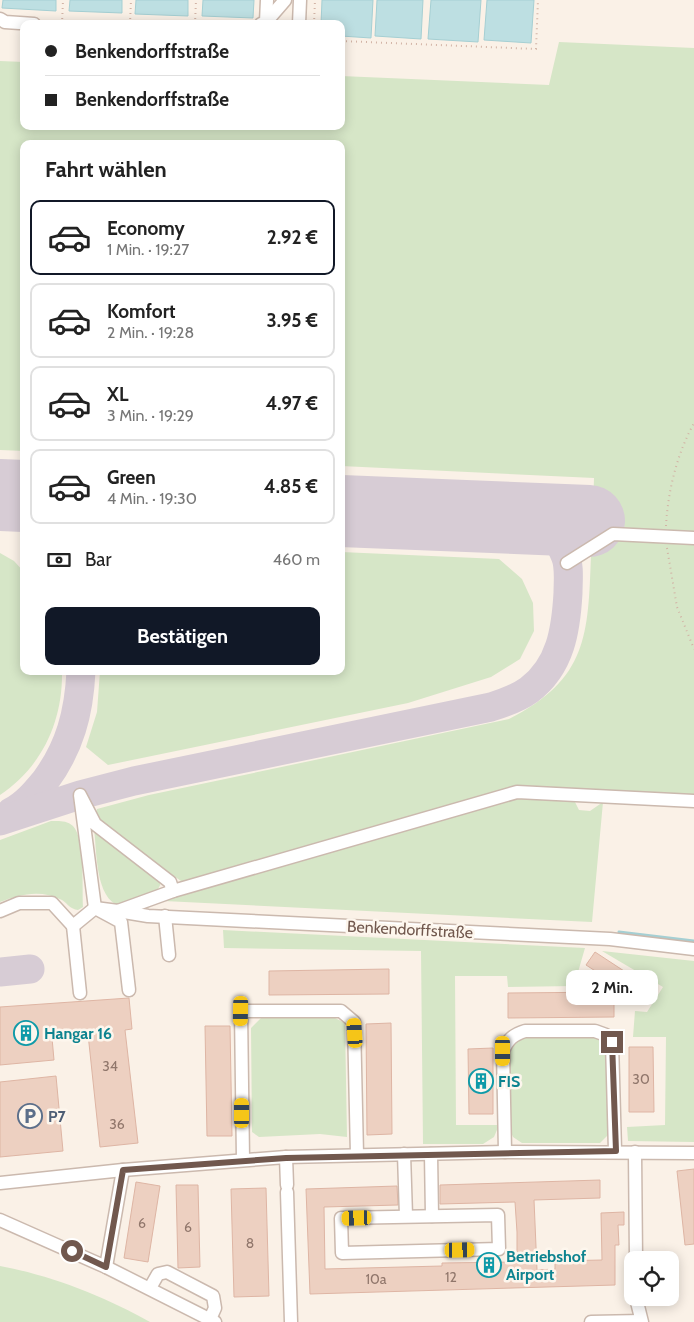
<!DOCTYPE html>
<html lang="de">
<meta charset="utf-8">
<style>
:root{--surface:#fff;--page:#f2f2f2;--text:#222;--muted:#767676;--line:#e0e0e0;--accent:#111827}
body{margin:0;font-family:Cabin,sans-serif;background:var(--page);color:var(--text);height:100vh;display:flex;flex-direction:column;font-size:19px;white-space:nowrap}
*{box-sizing:border-box;margin:0}
p{font-size:16px;color:var(--muted)}
.icon{flex:none;width:28px;height:28px;fill:none;stroke:currentColor;stroke-width:2;stroke-linecap:round;stroke-linejoin:round}
.map{position:relative;flex:1;overflow:hidden}
.side{position:absolute;left:20px;top:140px;width:325px;height:535px;display:flex;flex-direction:column;background:var(--surface);border-radius:10px;box-shadow:0 2px 12px #0003}
.side>*{flex:none}
.hud{position:absolute;left:20px;top:20px;width:325px;height:110px;border-radius:10px;box-shadow:0 2px 12px #0003;display:grid;align-content:center;height:110px;padding:0 25px;background:var(--surface)}
.fabs{position:absolute;left:624px;top:1251px;display:grid;gap:10px}
.fabs a{display:grid;place-items:center;width:55px;height:55px;border-radius:10px;background:var(--surface);box-shadow:0 2px 12px #0003;font-size:25px}
.end{position:absolute;width:22px;height:22px;margin:-11px;border:6px solid #71584e;background:#fff;box-shadow:0 0 0 2px #fff}
.from{border-radius:50%}
.bubble{position:absolute;height:35px;border-radius:10px;background:var(--surface);box-shadow:0 2px 12px #0003;font-size:16px;font-weight:700;line-height:35px;text-align:center}
.car{position:absolute;width:15px;height:30px;margin:-15px -8px;border-radius:6px;box-shadow:0 0 4px 1px #0007;background:linear-gradient(#f5c518 24%,#345 0 40%,#f5c518 0 76%,#345 0 86%,#f5c518 0)}
.hud b{display:flex;align-items:center;gap:18px;height:48px;font-size:19px}
.hud b+b{border-top:1px solid var(--line)}
.hud i{width:12px;height:12px;background:var(--text)}
ul{padding:0;list-style:none}
li{display:flex;align-items:center;gap:15px;height:75px;margin:0 10px 8px;padding:0 15px;border:2px solid var(--line);border-radius:10px}
li div{flex:1}
li b{display:block;font-size:19px}
li em{font-style:normal;font-weight:700}
li.on{border-color:var(--accent)}
li>.icon{width:45px;height:45px;stroke-width:1.5}
h2{padding:0 25px;font-size:22px;line-height:60px}
.pay{display:flex;align-items:center;gap:12px;height:55px;padding:0 25px;font-size:19px}
.pay p{margin-inline-start:auto}
.action{display:flex;gap:10px;margin-top:auto;padding:10px 25px}
.action a{flex:1;height:58px;border-radius:10px;background:var(--accent);color:#fff;font-size:20px;font-weight:700;line-height:58px;text-align:center}
.map>svg:first-child{display:block}
</style>
<div class="map">
<svg width="694" height="1322" viewBox="0 0 694 1322">
<rect width="100%" height="100%" fill="#faf1e7"/>
<g fill="#d6e6c7">
<polygon points="559,42 694,48 694,532 612,529 592,545 594,478 341,466 341,144 24,144 24,451 0,450 0,61 24,62 24,126 341,126 341,76 549,85"/>
<path d="M613 538 694 542V797L514 788 189 883 181 881 99 823 95 816 97 809 149 795 509 719C588 679 588 635 591 555Z"/>
<polygon points="341,552 499,559 522,579 533,603 534,631 520,659 491,677 408,703 108,765 86,747 97,712 100,671 341,671"/>
<path d="M0 553 14 561 24 572V671H62C63 721 42 767 0 795Z"/>
<polygon points="517,797 574,800 579,810 590,811 603,802 592,922 164,901"/>
<path d="M51 821C59 821 66 820 73 826 85 838 82 889 83 907L78 910C70 909 68 904 62 900 41 889 20 894 0 902V840Z"/>
<path d="M94 829 161 879C162 897 134 901 120 906 95 899 97 851 94 829Z"/>
<polygon points="223,930 585,948 574,986 508,987 507,976 455,976 456,1125 499,1125 494,1137 483,1144 423,1144 421,951 224,948"/>
<polygon points="602,951 694,961 694,1142 628,1141 627,1127 665,1125 666,1037 633,1037 635,1011 647,1012 663,987"/>
<polygon points="333,1017 345,1023 347,1137 320,1134 259,1137 252,1132 251,1028 261,1018"/>
<polygon points="526,1036 594,1036 606,1042 612,1123 608,1135 600,1143 522,1143 513,1137 508,1125 508,1052 515,1042"/>
<path d="M0 1266C50 1275 106 1297 150 1322H0Z"/>
</g>
<g fill="#bddfe2" stroke="#a5cfd3">
<polygon points="3,0 56,0 56,11 2,8"/>
<polygon points="70,0 122,0 122,13 69,11"/>
<polygon points="136,0 188,0 188,16 135,14"/>
<polygon points="203,0 254,0 253,18 202,16"/>
<polygon points="322,0 373,0 371,38 341,36 341,24 321,24"/>
<polygon points="377,0 423,0 421,39 375,36"/>
<polygon points="431,0 481,0 478,42 428,39"/>
<polygon points="487,0 534,0 531,43 484,40"/>
</g>
<g fill="none" stroke-linecap="round" stroke-linejoin="round">
<polyline stroke="#a5cfd3" stroke-width="3" points="619,932 694,941"/>
<g stroke="#d7ccd5" stroke-width="29">
<polyline points="0,504 24,515"/>
<path d="M11 812C25 805 35 793 45 781 70 747 79 713 81 671"/>
<path d="M0 821 80 795 134 781 491 707C504 703 518 698 529 690 561 666 566 629 568 593 568 581 570 566 565 555 560 541 551 531 542 520"/>
<polyline points="0,972 30,969"/>
</g>
<g stroke="#d7ccd5" stroke-width="72">
<polyline points="0,495 24,496"/>
<polyline points="341,511 589,521"/>
</g>
</g>
<g fill="#edd0c1" stroke="#deb5a4">
<polygon points="595,952 647,986 639,999 586,965"/>
<polygon points="389,969 389,994 269,995 269,971"/>
<polygon points="614,992 614,1017 508,1018 508,993"/>
<polygon points="129,998 132,1029 125,1030 138,1143 100,1147 88,1034 52,1038 54,1060 0,1065 0,1007"/>
<polygon points="391,1023 392,1134 367,1135 366,1024"/>
<polygon points="205,1026 230,1026 232,1136 207,1136"/>
<polygon points="629,1047 653,1047 654,1112 629,1112"/>
<polygon points="493,1048 493,1114 469,1114 468,1049"/>
<polygon points="56,1076 63,1151 0,1157 0,1082"/>
<polygon points="694,1169 694,1244 685,1245 677,1171"/>
<polygon points="600,1180 600,1198 534,1200 537,1270 555,1269 555,1261 602,1260 601,1213 624,1212 624,1225 618,1225 619,1245 615,1245 615,1285 310,1294 306,1189 397,1186 398,1205 324,1207 325,1269 442,1266 442,1263 517,1262 517,1232 515,1202 440,1204 440,1185"/>
<polygon points="136,1182 160,1186 148,1262 124,1258"/>
<polygon points="176,1185 198,1185 200,1267 178,1268"/>
<polygon points="266,1188 269,1296 234,1297 231,1189"/>
</g>
<g fill="none" stroke-linecap="round" stroke-linejoin="round">
<defs>
<g id="minor">
<polyline points="0,19 5,22 34,24"/>
<polyline points="266,22 267,0"/>
<polyline points="261,24 266,22 285,0"/>
<polyline points="299,24 300,0"/>
<polyline points="567,563 613,534 694,538"/>
<polyline points="0,911 19,903 52,903 73,926 95,908 118,911 173,891 517,792 694,801"/>
<polyline points="118,911 148,916 610,939 694,949"/>
<polyline points="165,916 169,955"/>
<polyline points="73,926 80,993"/>
<polyline points="129,990 121,922 95,908 80,795 95,824 170,882 173,891"/>
<path d="M505 1152 503 1051C508 1039 513 1035 525 1031H595L606 1035 612 1042 615 1151"/>
<polyline points="635,1152 636,1260"/>
<polyline points="404,1154 406,1216"/>
<polyline points="431,1154 432,1216"/>
<polyline points="286,1157 287,1185"/>
<polyline points="243,1159 241,1011 341,1011 354,1022 357,1155"/>
<polyline points="0,1183 123,1170 286,1157 505,1152 694,1153"/>
<polyline points="287,1192 291,1322"/>
<polygon points="498,1215 499,1249 342,1253 341,1218"/>
<polyline points="0,1220 106,1267 215,1322"/>
<polyline points="106,1267 123,1170"/>
<polyline points="150,1288 158,1274 167,1272 213,1296 215,1308 210,1319"/>
<polyline points="636,1298 642,1322"/>
<polyline points="591,1322 641,1321"/>
</g>
</defs>
<use href="#minor" stroke="#cbb9ae" stroke-width="15"/>
<g stroke="#d2b3a5" stroke-width="2" stroke-dasharray="1 4" stroke-linecap="butt">
<polyline points="62,24 63,0"/>
<polyline points="130,24 131,0"/>
<polyline points="195,24 196,0"/>
<polyline points="314,24 315,0"/>
<polyline points="341,41 536,49 538,0"/>
<path d="M666 526C668 490 677 454 694 423"/>
<polyline points="667,548 677,607 694,649"/>
</g>
<use href="#minor" stroke="#fff" stroke-width="12"/>
</g>
<g fill="none" stroke-linecap="round" stroke-linejoin="round">
<polyline stroke="#71584e" stroke-width="6" points="72,1251 106,1267 123,1170 286,1158 616,1151 612,1042"/>
</g>
<defs>
<symbol id="building-ring" viewBox="-11 -11 22 22"><circle r="9.5" fill="#fdf6ed" stroke="#0f9aa8" stroke-width="1.5"/><path d="M-4-6H4V6H1V3H-1V6H-4ZM-2.5-4.3h1.7v1.8h-1.7ZM.8-4.3h1.7v1.8H.8ZM-2.5-1h1.7V.8h-1.7ZM.8-1h1.7V.8H.8Z" fill="#0f9aa8"/></symbol>
<symbol id="parking-ring" viewBox="-11 -11 22 22"><circle r="9.5" fill="#fdf6ed" stroke="#5c6f8a" stroke-width="1.5"/><path d="M-3.5-5.5H1a3.5 3.5 0 0 1 0 7H-1V5.5H-3.5ZM-1-3.4V-.6H.8a1.4 1.4 0 0 0 0-2.8Z" fill="#5c6f8a"/></symbol>
</defs>
<g fill-rule="evenodd">
<use href="#building-ring" x="12" y="1019" width="28" height="28"/>
<use href="#building-ring" x="467" y="1067" width="28" height="28"/>
<use href="#parking-ring" x="16" y="1102" width="28" height="28"/>
<use href="#building-ring" x="475" y="1251" width="28" height="28"/>
</g>
<g text-anchor="middle" stroke-width="5" stroke-linejoin="round" paint-order="stroke">
<g font-size="14" fill="#90766b">
<text x="110" y="1071">34</text>
<text x="641" y="1084">30</text>
<text x="117" y="1129">36</text>
<text x="142" y="1228">6</text>
<text x="188" y="1232">6</text>
<text x="250" y="1248">8</text>
<text x="451" y="1282">12</text>
<text x="376" y="1284">10a</text>
</g>
<g font-size="16" fill="#71584e" stroke="#fdf6ed">
<text transform="translate(410 929) rotate(3)" y="6">Benkendorffstraße</text>
</g>
<g font-size="16" font-weight="bold" fill="#0d838f" stroke="#fdf6ed" text-anchor="start">
<text x="44" y="1039">Hangar 16</text>
<text x="498" y="1087">FIS</text>
<text x="506" y="1262">Betriebshof<tspan x="506" dy="18">Airport</tspan></text>
</g>
<g font-size="16" font-weight="bold" fill="#4e5e75" stroke="#fdf6ed" text-anchor="start">
<text x="48" y="1122">P7</text>
</g>
</g>
</svg>
<div class="fabs">
<a><svg class="icon" aria-label="locate" viewBox="0 0 24 24"><circle cx="12" cy="12" r="6"/><path d="M12 2v4M12 18v4M2 12h4M18 12h4"/></svg></a>
</div>
<i class="end from" style="left:72px;top:1251px"></i>
<i class="end" style="left:612px;top:1042px"></i>
<div class="bubble" style="left:566px;top:970px;width:92px">2 Min.</div>
<i class="car" style="left:241px;top:1011px;rotate:181deg"></i>
<i class="car" style="left:355px;top:1033px;rotate:356deg"></i>
<i class="car" style="left:503px;top:1051px;rotate:180deg"></i>
<i class="car" style="left:242px;top:1113px;rotate:0deg"></i>
<i class="car" style="left:357px;top:1218px;rotate:268deg"></i>
<i class="car" style="left:460px;top:1250px;rotate:89deg"></i>
<div class="hud">
<b><i class="from"></i>Benkendorffstraße</b>
<b><i></i>Benkendorffstraße</b>
</div>
<section class="side">
<h2>Fahrt wählen</h2>
<ul>
<li class="on"><svg class="icon" aria-label="car" viewBox="0 0 24 24"><path d="M5 17H2v-5l4-1 3-4h7l3 4 3 1v5h-3M9 17h6M6 11h13"/><circle cx="7" cy="17" r="2"/><circle cx="17" cy="17" r="2"/></svg><div><b>Economy</b><p>1 Min. · 19:27</p></div><em>2.92 €</em></li>
<li><svg class="icon" aria-label="car" viewBox="0 0 24 24"><path d="M5 17H2v-5l4-1 3-4h7l3 4 3 1v5h-3M9 17h6M6 11h13"/><circle cx="7" cy="17" r="2"/><circle cx="17" cy="17" r="2"/></svg><div><b>Komfort</b><p>2 Min. · 19:28</p></div><em>3.95 €</em></li>
<li><svg class="icon" aria-label="car" viewBox="0 0 24 24"><path d="M5 17H2v-5l4-1 3-4h7l3 4 3 1v5h-3M9 17h6M6 11h13"/><circle cx="7" cy="17" r="2"/><circle cx="17" cy="17" r="2"/></svg><div><b>XL</b><p>3 Min. · 19:29</p></div><em>4.97 €</em></li>
<li><svg class="icon" aria-label="car" viewBox="0 0 24 24"><path d="M5 17H2v-5l4-1 3-4h7l3 4 3 1v5h-3M9 17h6M6 11h13"/><circle cx="7" cy="17" r="2"/><circle cx="17" cy="17" r="2"/></svg><div><b>Green</b><p>4 Min. · 19:30</p></div><em>4.85 €</em></li>
</ul>
<div class="pay"><svg class="icon" aria-label="cash" viewBox="0 0 24 24"><path d="M3 7h18v10H3z"/><circle cx="12" cy="12" r="2"/></svg>Bar<p>460 m</p></div>
<div class="action"><a>Bestätigen</a></div>
</section>
</div>
